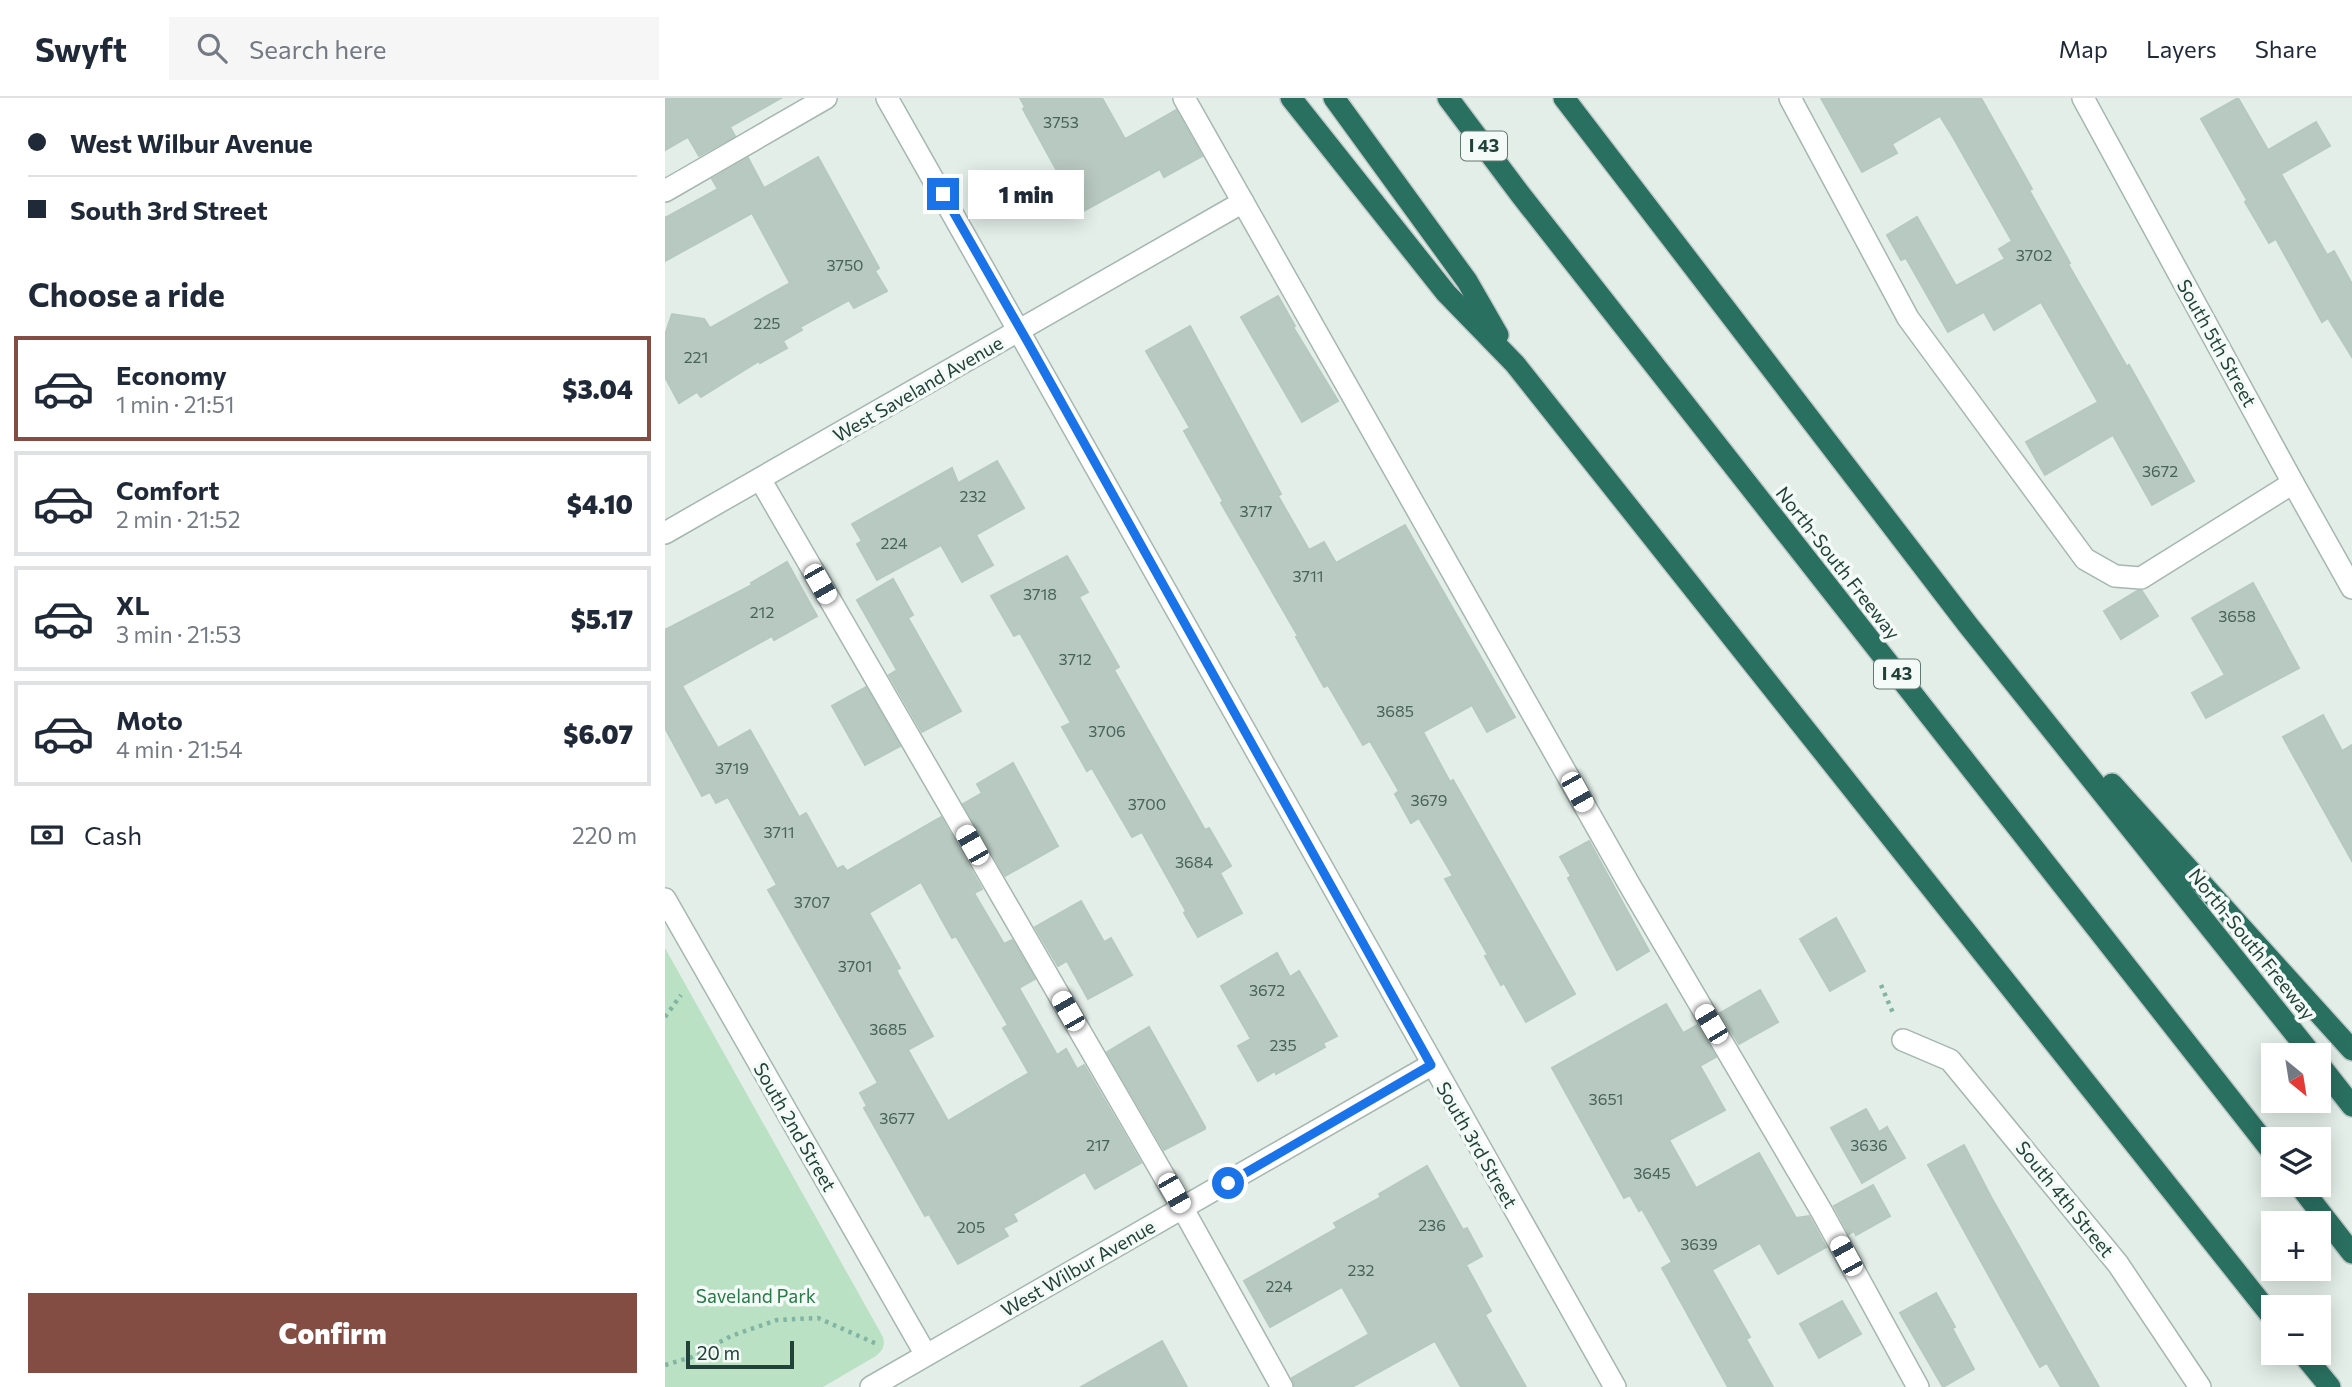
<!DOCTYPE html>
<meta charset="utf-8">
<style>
:root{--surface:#fff;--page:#f6f6f7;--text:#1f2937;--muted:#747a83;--line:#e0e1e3;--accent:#834d44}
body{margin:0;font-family:Commissioner,sans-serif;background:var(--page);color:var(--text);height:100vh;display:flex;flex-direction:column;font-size:26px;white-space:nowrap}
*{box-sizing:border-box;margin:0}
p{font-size:23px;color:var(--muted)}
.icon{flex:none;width:38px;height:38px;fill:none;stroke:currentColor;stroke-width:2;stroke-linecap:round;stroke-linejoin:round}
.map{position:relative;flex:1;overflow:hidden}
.panel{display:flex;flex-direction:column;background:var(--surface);width:665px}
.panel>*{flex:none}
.top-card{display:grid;align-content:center;height:154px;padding:0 28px;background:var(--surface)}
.needle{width:46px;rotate:150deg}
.fabs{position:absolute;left:1596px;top:945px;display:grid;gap:14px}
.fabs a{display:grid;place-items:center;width:70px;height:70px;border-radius:0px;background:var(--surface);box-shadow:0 4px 18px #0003;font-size:35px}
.scale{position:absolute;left:21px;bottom:18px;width:108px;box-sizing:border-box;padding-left:7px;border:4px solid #214238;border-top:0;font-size:19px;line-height:24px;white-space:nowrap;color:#214238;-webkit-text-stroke:5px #f4faf7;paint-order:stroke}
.end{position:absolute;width:32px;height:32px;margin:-16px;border:9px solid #1a73e8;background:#fff;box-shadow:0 0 0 4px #fff}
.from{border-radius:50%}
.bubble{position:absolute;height:49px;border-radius:0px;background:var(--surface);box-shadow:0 4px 18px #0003;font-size:23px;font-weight:800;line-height:49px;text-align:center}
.car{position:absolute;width:21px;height:42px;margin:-21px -10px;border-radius:9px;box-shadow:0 0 5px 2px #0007;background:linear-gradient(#fff 24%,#345 0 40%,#fff 0 76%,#345 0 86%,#fff 0)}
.top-card b{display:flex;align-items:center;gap:24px;height:66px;font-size:26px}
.top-card b+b{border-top:2px solid var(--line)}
.top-card i{width:18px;height:18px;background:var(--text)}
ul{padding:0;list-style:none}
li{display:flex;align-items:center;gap:21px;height:105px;margin:0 14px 10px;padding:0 14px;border:4px solid var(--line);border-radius:0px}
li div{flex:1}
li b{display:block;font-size:26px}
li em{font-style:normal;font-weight:800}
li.on{border-color:var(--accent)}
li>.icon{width:63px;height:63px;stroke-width:1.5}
h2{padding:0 28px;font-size:32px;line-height:84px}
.pay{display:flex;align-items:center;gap:18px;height:77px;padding:0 28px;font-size:26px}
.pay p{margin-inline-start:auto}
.button{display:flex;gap:14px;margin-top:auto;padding:14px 28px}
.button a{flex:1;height:80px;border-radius:0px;background:var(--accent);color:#fff;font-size:28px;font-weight:800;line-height:80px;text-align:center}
header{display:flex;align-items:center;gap:42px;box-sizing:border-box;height:98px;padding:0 35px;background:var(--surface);border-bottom:2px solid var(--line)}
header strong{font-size:33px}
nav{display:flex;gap:38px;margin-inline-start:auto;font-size:24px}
.search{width:490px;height:63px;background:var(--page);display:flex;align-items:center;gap:18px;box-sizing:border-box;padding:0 24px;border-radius:0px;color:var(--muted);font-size:26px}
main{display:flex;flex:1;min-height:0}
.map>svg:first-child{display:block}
</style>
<header>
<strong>Swyft</strong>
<div class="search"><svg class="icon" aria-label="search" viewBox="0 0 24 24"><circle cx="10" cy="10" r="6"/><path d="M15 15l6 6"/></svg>Search here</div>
<nav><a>Map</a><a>Layers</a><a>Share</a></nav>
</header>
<main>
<section class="panel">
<div class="top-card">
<b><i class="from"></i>West Wilbur Avenue</b>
<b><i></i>South 3rd Street</b>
</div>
<h2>Choose a ride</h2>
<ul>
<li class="on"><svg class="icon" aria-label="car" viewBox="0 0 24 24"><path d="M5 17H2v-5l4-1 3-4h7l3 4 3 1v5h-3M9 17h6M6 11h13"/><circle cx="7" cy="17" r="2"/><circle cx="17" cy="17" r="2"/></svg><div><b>Economy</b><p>1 min · 21:51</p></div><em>$3.04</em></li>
<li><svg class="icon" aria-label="car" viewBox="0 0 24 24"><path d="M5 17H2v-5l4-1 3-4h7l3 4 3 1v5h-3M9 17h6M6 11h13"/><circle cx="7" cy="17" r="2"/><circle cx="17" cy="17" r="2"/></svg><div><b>Comfort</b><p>2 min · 21:52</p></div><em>$4.10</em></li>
<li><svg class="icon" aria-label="car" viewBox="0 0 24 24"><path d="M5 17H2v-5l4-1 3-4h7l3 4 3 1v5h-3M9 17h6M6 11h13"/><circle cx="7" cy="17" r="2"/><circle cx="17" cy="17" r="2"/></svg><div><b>XL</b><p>3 min · 21:53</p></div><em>$5.17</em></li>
<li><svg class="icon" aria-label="car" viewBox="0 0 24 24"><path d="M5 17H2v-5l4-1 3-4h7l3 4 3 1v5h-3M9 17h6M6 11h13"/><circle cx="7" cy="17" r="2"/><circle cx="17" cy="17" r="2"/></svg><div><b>Moto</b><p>4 min · 21:54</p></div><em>$6.07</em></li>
</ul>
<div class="pay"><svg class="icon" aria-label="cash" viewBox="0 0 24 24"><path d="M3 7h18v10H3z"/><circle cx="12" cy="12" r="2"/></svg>Cash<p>220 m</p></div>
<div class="button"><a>Confirm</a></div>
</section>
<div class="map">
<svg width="1687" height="1289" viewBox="0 0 1687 1289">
<rect width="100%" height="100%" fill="#e3eee9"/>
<path fill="#bbe1c4" d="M0 850 218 1239C220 1248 218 1252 211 1258L158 1289H0Z"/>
<g fill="#b8c9c2" stroke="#b5c9c0" stroke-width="2" fill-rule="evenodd">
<polygon points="0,0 116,0 65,29 70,38 34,58 23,39 0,52"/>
<polygon points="355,0 437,0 460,41 511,12 537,58 499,79 495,71 415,115 358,11 360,9"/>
<polygon points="1156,0 1316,0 1367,91 1364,92 1405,165 1403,166 1462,269 1464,267 1529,383 1487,407 1448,337 1380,377 1361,344 1433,304 1376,204 1329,232 1319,214 1283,234 1241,160 1236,162 1222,137 1252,119 1291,188 1340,161 1334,151 1347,143 1288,39 1275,18 1227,46 1232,55 1197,74"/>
<polygon points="1573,0 1603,52 1651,24 1665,48 1616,76 1662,157 1669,153 1687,186 1687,259 1663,220 1657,224 1611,141 1604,145 1580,104 1582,102 1536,21"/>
<polygon points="153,59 214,170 210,173 222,193 189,210 184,202 135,229 137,232 118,243 122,250 95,265 94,263 36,299 32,294 14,305 0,279 0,237 7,216 39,221 45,230 125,185 87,115 0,163 0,120 53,91 47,81 83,60 99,90"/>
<polygon points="613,198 630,228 628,229 673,303 637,324 576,219"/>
<polygon points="525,228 616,396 613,398 644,452 659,444 671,465 740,427 850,619 822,634 807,607 758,634 785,684 788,682 910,896 861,924 839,885 836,887 820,858 823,857 780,781 788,778 754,720 746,725 730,696 734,693 705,643 698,647 663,587 659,589 631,539 633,538 556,405 558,403 519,333 525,330 481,253"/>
<polygon points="332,363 359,410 311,437 328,467 297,484 276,447 212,482 192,446 197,443 187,426 287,370 293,385"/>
<polygon points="402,458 423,494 414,499 454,569 449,572 540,732 544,730 566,768 555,775 577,815 533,839 519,815 521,813 477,734 467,739 427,670 422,673 397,629 406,625 355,535 349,538 326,498"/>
<path d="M122 464 152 518 109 542 107 538 17 588 53 650 85 632 134 719 141 715 172 771 178 768 182 773 276 719 317 791 309 795 339 846 347 842 370 881 354 890 392 957 401 951 412 971 419 967 476 1065 430 1091 420 1074 348 1116 352 1123 338 1130 343 1138 293 1166 264 1116 260 1118 199 1010 202 1008 195 995 213 985 103 792 112 787 63 699 51 705 45 694 37 698 0 630V532L87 487 86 485ZM256 784 287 840 291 838 343 927 338 930 364 975 283 1023 243 952 268 938 231 872 235 870 204 815Z"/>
<polygon points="228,481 248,517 243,520 296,613 257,634 224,577 232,572 192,502"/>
<polygon points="1588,485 1634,570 1541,620 1527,595 1560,577 1527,520"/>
<polygon points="1472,493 1477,493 1493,518 1456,541 1439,513"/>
<polygon points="201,589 235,648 200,667 167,608"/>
<polygon points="1658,617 1677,653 1687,647 1687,763 1618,639"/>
<polygon points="348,665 393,748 340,778 298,706 317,695 312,686"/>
<polygon points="924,743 984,853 952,872 903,780 906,778 895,759"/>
<polygon points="416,803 439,844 446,840 467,877 423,901 402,863 393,868 370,829"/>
<polygon points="1171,820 1200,873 1165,893 1135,841"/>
<polygon points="612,855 625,879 634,873 672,938 658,945 660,949 611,976 610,973 593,983 573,948 586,941 556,888"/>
<polygon points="1095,892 1113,924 1074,946 1055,915"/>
<polygon points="1001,906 1018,935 1032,927 1051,959 1035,968 1060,1012 1004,1042 1031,1090 1094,1055 1131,1120 1144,1118 1161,1149 1113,1176 1095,1145 1047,1172 1085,1239 1081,1241 1108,1289 1063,1289 997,1170 1007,1164 977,1111 974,1113 965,1097 959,1100 887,970"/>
<polygon points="484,929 540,1029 540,1031 499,1052 442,954"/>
<polygon points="1201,1011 1214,1034 1222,1029 1240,1060 1197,1085 1166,1030"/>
<polygon points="1299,1047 1326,1099 1434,1289 1396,1289 1382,1265 1375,1269 1345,1216 1263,1067"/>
<polygon points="762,1068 798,1132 802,1130 817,1158 801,1167 826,1213 820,1217 861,1289 796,1289 770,1243 687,1289 630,1289 627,1280 704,1236 677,1189 605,1229 579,1183 672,1130 669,1125 716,1099 714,1096"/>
<polygon points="1208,1087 1225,1118 1191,1137 1189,1133 1184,1136 1169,1108"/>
<polygon points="1271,1195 1290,1229 1287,1230 1309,1271 1278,1289 1235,1215"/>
<polygon points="1177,1203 1196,1236 1154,1260 1135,1226"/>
<polygon points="497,1243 522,1289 416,1289"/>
</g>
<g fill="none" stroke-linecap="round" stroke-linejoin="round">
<defs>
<g id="minor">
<path d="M222 0C468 428 706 860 950 1289"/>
<polyline points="519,0 964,786 1157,1114 1253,1289"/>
<polyline points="1125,0 1243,220 1420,461 1450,478 1476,480 1628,385"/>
<polyline points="1418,0 1628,385 1687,490"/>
<polyline points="0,93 161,0"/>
<polyline points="95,381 518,1111 617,1289"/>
<polyline points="0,435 578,104"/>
<polyline points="0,801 261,1257"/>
<polyline points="1238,942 1285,962 1453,1166 1535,1289"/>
<polyline points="206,1289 766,967"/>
</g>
<g id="highway">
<polyline points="626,0 781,195 850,266 1608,1220"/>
<polyline points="669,0 802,183 833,237"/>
<polyline points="783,0 855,96 1608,1055"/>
<polyline points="899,0 1303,527 1647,957"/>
<polyline points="1447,686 1687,952"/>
<polyline points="1654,966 1687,1008"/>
<polyline points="1634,1087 1687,1155"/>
<polyline points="1637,1255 1665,1289"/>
</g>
</defs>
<use href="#minor" stroke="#a5b7b0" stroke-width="24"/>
<use href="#highway" stroke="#c1cac7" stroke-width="24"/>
<g stroke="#81b4a3" stroke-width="4.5" stroke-dasharray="3.5 5" stroke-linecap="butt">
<polyline points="1216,887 1228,915"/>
<polyline points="0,919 16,897"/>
<polyline points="0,1267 27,1259 66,1238 112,1222 153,1220 212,1246"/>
</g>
<use href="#minor" stroke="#fff" stroke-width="21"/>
<use href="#highway" stroke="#2a7061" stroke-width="21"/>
</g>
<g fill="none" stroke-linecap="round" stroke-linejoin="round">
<polyline stroke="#1a73e8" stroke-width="9" points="278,96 365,248 766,967 563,1085"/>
</g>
<g text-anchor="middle" stroke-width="7" stroke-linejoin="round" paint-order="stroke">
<g font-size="16" fill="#47645a">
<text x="396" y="30">3753</text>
<text x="1369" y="163">3702</text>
<text x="180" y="173">3750</text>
<text x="102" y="231">225</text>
<text x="31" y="265">221</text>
<text x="1495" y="379">3672</text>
<text x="308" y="404">232</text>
<text x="591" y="419">3717</text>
<text x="229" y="451">224</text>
<text x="643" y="484">3711</text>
<text x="375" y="502">3718</text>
<text x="97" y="520">212</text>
<text x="1572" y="524">3658</text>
<text x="410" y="567">3712</text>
<text x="730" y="619">3685</text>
<text x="442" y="639">3706</text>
<text x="67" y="676">3719</text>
<text x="764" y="708">3679</text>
<text x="482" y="712">3700</text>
<text x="114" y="740">3711</text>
<text x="529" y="770">3684</text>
<text x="147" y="810">3707</text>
<text x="190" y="874">3701</text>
<text x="602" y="898">3672</text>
<text x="223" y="937">3685</text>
<text x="618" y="953">235</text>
<text x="941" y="1007">3651</text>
<text x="232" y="1026">3677</text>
<text x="433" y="1053">217</text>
<text x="1204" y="1053">3636</text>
<text x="987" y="1081">3645</text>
<text x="767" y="1133">236</text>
<text x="306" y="1135">205</text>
<text x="1034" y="1152">3639</text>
<text x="696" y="1178">232</text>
<text x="614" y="1194">224</text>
</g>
<g fill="#f4faf7" stroke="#607971" stroke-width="2">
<rect x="796" y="33.5" width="46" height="29" rx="5"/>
<rect x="1209" y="561.5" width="46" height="29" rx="5"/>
</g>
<g font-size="18" font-weight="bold" fill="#214238">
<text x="819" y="54">I 43</text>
<text x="1232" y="582">I 43</text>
</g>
<g font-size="19" fill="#214238" stroke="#f4faf7">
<text transform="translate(1552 245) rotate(61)" y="7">South 5th Street</text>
<text transform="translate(253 291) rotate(-30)" y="7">West Saveland Avenue</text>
<text transform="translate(1173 465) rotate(52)" y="7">North-South Freeway</text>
<text transform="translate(1587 846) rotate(51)" y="7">North-South Freeway</text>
<text transform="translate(130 1029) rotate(60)" y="7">South 2nd Street</text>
<text transform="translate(812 1047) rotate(60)" y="7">South 3rd Street</text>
<text transform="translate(1400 1101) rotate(51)" y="7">South 4th Street</text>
<text transform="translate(413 1170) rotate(-30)" y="7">West Wilbur Avenue</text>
</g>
<g font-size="19" fill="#287c47" stroke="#f4faf7">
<text x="91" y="1205">Saveland Park</text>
</g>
</g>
</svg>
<div class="fabs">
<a><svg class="needle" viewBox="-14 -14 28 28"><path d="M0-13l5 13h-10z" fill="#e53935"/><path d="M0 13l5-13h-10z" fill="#747a83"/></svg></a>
<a><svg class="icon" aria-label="layers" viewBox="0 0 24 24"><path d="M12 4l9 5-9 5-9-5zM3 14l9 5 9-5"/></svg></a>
<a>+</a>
<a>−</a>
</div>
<div class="scale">20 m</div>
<i class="end from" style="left:563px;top:1085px"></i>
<i class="end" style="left:278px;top:96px"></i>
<div class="bubble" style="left:303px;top:72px;width:116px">1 min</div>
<i class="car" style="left:155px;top:486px;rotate:150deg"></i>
<i class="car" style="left:912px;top:694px;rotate:151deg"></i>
<i class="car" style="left:307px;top:747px;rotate:330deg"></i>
<i class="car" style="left:403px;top:913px;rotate:330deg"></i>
<i class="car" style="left:1046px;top:926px;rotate:329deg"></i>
<i class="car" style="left:509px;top:1095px;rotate:150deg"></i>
<i class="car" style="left:1181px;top:1158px;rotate:331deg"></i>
</div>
</main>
